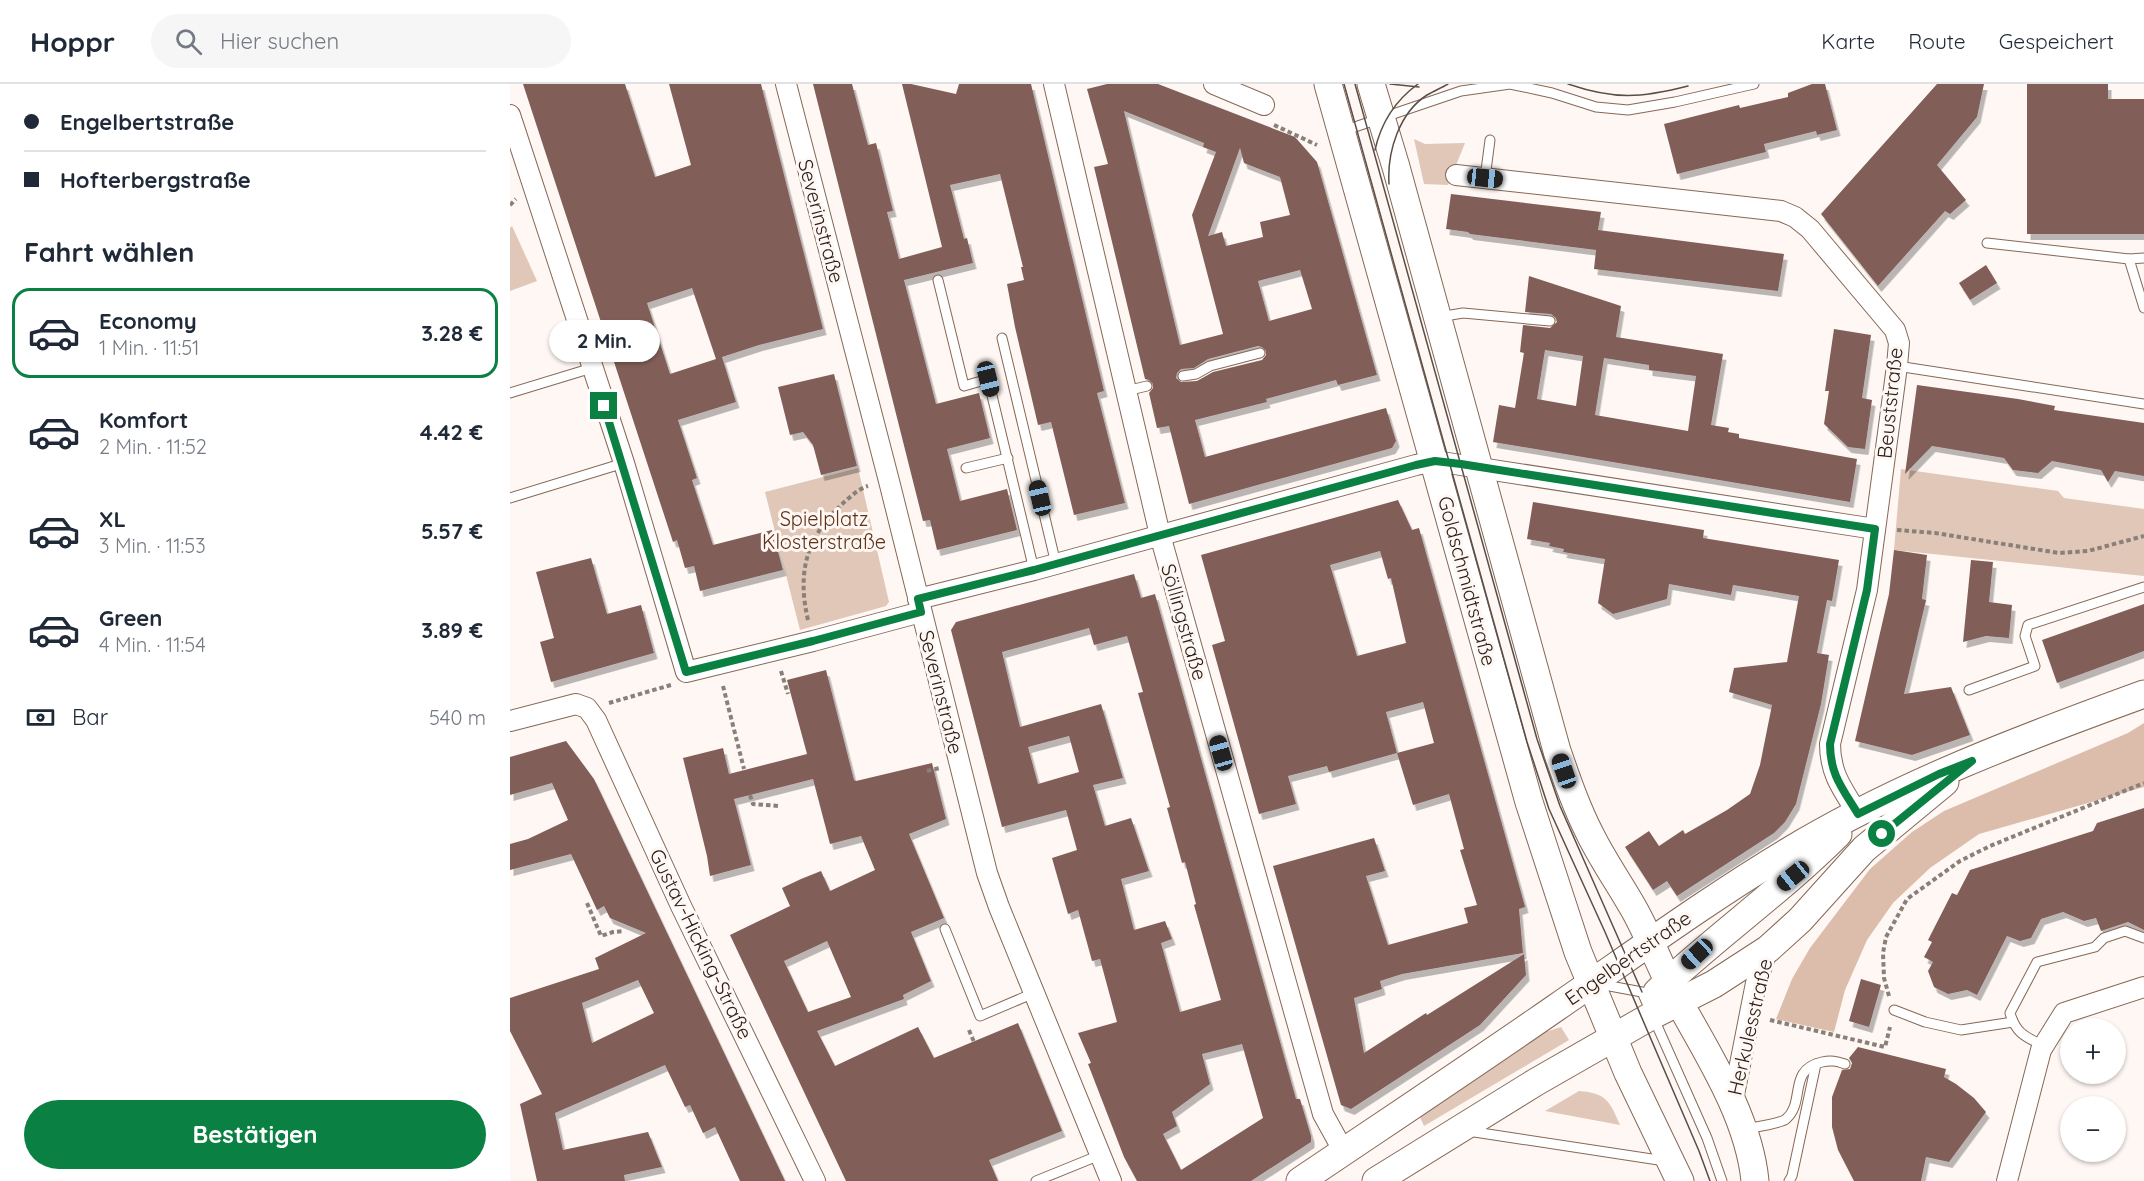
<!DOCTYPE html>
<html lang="de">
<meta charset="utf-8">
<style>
:root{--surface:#fff;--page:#f6f6f7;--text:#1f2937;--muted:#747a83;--line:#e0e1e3;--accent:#0b8043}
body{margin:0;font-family:Quicksand,sans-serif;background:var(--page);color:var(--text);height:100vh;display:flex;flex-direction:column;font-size:22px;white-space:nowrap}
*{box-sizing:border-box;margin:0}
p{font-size:20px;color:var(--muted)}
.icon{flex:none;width:33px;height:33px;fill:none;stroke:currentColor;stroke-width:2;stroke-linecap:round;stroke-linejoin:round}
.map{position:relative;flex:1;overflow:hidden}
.details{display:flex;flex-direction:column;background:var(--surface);width:510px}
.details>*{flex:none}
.guide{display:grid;align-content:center;height:132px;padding:0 24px;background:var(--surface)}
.buttons{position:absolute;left:1550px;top:934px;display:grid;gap:12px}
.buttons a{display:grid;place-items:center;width:66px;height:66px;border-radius:50%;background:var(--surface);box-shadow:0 2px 4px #0004;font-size:30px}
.end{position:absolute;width:27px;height:27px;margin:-14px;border:8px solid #0b8043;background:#fff;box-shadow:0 0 0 3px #fff}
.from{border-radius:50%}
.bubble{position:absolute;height:42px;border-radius:21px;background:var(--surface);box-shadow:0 2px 4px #0004;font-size:20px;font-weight:700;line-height:42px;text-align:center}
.car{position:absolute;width:18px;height:36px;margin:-18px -9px;border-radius:8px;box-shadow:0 0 4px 2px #0007;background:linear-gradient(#222 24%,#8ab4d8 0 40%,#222 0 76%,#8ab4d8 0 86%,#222 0)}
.guide b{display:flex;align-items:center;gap:21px;height:57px;font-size:22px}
.guide b+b{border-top:2px solid var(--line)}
.guide i{width:15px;height:15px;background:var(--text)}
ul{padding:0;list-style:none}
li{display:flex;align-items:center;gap:18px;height:90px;margin:0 12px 9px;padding:0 12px;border:3px solid transparent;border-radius:18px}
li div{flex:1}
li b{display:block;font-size:22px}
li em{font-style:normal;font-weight:700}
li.on{border-color:var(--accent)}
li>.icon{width:54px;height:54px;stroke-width:1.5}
h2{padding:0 24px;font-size:27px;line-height:72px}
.pay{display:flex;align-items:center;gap:15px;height:66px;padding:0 24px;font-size:22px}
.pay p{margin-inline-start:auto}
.action{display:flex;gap:12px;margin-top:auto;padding:12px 24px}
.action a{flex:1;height:69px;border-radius:36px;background:var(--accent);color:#fff;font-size:24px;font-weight:700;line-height:69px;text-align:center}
header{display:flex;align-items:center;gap:36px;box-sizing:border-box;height:84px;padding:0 30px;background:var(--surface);border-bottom:2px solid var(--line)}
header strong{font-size:28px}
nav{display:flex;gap:33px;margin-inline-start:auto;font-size:21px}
.search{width:420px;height:54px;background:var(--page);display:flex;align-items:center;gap:15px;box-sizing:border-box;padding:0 21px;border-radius:33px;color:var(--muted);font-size:22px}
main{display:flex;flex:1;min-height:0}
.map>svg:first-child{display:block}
</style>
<header>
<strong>Hoppr</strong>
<div class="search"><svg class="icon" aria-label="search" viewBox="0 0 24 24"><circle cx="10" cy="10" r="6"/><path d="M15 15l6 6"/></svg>Hier suchen</div>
<nav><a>Karte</a><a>Route</a><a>Gespeichert</a></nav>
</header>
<main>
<section class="details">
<div class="guide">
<b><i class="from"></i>Engelbertstraße</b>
<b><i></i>Hofterbergstraße</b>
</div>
<h2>Fahrt wählen</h2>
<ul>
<li class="on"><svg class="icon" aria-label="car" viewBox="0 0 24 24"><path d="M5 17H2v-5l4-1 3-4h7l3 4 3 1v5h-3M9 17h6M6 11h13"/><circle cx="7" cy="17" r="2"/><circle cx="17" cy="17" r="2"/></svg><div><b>Economy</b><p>1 Min. · 11:51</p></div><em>3.28 €</em></li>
<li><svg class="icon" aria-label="car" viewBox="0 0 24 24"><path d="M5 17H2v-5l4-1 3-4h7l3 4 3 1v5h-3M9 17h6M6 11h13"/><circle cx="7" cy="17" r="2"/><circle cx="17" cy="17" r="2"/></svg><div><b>Komfort</b><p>2 Min. · 11:52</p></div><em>4.42 €</em></li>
<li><svg class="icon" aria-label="car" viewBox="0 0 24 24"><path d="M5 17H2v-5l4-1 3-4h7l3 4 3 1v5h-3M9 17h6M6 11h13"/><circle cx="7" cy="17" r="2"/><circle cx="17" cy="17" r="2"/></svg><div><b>XL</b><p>3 Min. · 11:53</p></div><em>5.57 €</em></li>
<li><svg class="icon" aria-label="car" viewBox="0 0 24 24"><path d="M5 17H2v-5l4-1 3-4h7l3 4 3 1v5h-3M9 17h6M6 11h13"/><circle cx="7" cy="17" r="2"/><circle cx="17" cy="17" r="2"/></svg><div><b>Green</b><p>4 Min. · 11:54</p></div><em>3.89 €</em></li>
</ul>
<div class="pay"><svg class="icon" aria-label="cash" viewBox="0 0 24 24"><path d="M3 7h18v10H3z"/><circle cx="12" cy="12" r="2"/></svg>Bar<p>540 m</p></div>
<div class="action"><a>Bestätigen</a></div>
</section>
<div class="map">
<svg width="1634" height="1097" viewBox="0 0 1634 1097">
<defs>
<filter id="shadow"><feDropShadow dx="3.5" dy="6" stdDeviation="0" flood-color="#0004"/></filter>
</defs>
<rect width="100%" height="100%" fill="#fef7f3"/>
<g fill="#e0c7b8">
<polygon points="904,55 915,60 955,59 938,101 914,100"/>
<polygon points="2,142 27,197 0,207 0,144"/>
<polygon points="348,384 379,518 376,522 290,546 255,408"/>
<polygon points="1391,385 1548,407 1554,414 1634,425 1634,492 1384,466"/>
<polygon points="1051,943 1059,956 914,1042 910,1033 1026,951"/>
<path d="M1069 1007C1097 1009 1100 1018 1110 1041L1035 1027Z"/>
</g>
<polygon fill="#dcbcaa" points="1634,639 1634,703 1469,750 1420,784 1383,819 1357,856 1335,906 1324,948 1266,935 1282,895 1300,864 1360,785 1402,748 1434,727 1618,649"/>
<g fill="#815e58" fill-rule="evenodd" filter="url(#shadow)">
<path d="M13 0H115L145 93 181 81 159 0H251L313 245 249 261 212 273 226 318 168 336 187 394 182 396 203 461 262 446 273 486 190 507 184 482 175 484 167 456 163 458ZM182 204 206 275 160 290 137 219Z"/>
<polygon points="303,0 342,0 358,61 366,59 383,127 377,128 389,175 432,163 392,0 401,0 446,10 449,0 521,0 594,307 587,309 615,419 564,431 541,338 528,341 505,243 497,200 514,196 511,183 513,183 490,90 440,101 454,155 457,154 463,179 394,196 426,320 469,309 480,354 437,365 450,417 497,405 507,446 427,466 420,436 413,437"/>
<path d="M597 0H648L785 53 807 78 867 291 828 301 826 296 756 315 757 318 685 336 695 373 876 324 886 357 882 364 679 420 659 342 647 344 639 309 643 304V300L639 296 635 295 584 83 598 80 577 5ZM614 27 694 59 693 63 706 68 682 131 713 250 670 261ZM730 64 734 79 770 93 780 131 750 138 753 153 716 162 712 148 698 152ZM790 186 802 225 759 237 748 197ZM748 262 752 263 756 267V271L752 276 703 288 687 297 671 298 666 294 667 289 671 285 684 284 698 275Z"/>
<polygon points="1302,0 1315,0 1327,46 1307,51 1306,47 1254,60 1256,68 1167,90 1154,40 1229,21 1230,24 1278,13 1278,9"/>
<polygon points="1427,0 1474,0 1467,33 1427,81 1456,116 1440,130 1435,127 1368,202 1311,130"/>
<polygon points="1517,0 1598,0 1598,15 1634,15 1634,150 1517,150"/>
<polygon points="941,110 1091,128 1088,146 1274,170 1268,207 1084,185 1086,166 960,150 958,148 936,145"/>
<polygon points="1476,181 1487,199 1460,216 1449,199"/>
<path d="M1019 192 1111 222 1106 253 1213 270 1201 341 1219 344 1218 348 1229 350V354L1347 375 1340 418 983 358 989 321 1005 324 1014 269 1010 268 1013 241 1040 244 1047 238 1046 234 1041 230 1015 228ZM1035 266 1073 272 1066 322 1027 315ZM1094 274 1139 281V286L1186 292 1178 347 1085 331Z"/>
<polygon points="1324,245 1361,251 1352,314 1362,316 1355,365 1338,363 1314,340 1319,307 1315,307"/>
<polygon points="324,290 347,382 311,391 303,361 293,348 280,351 268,303"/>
<polygon points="1407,301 1508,315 1545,322 1544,326 1634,339 1634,392 1605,387 1598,398 1591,386 1542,377 1528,389 1503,386 1494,374 1422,362 1395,390"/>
<path d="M888 416 902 446 909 444 1009 801 1015 823 1009 825 1013 869 892 890 870 897 872 905 844 914 854 969 916 929 917 931 1014 870 1016 891 970 941 841 1025 831 1021 763 782 864 754 875 787 856 792 878 861 958 839 954 824 967 821 950 766 954 765 939 710 903 721 887 669 819 688 817 682 778 692 786 720 749 730 702 561 715 557 691 471ZM870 467 878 495 881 494 896 559 847 572 820 481ZM913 618 924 659 887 669 876 628Z"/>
<polygon points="1023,418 1194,446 1193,454 1329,476 1322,517 1317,516 1307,569 1319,571 1311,620 1286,720 1275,738 1264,749 1167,812 1157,797 1143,806 1115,763 1139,747 1149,762 1173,746 1175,750 1217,726 1240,710 1250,681 1262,621 1219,608 1224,584 1277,578 1289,512 1223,501 1221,511 1159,500 1157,515 1103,530 1088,519 1095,475 1053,468 1054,465 1039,462 1040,459 1017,455"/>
<polygon points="1384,466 1417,471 1412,515 1416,516 1394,610 1441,603 1460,651 1402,671 1345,657 1379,510"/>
<polygon points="81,474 97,530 131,521 144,569 41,598 30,558 44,554 26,488"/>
<polygon points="1461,476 1483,478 1479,518 1502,521 1499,554 1476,552 1453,558"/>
<path d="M624 490 631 514 645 510 786 1015H790L801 1052V1058L741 1097H627L614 1073 578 980 581 979 568 949 607 938 590 875 582 877 568 826 558 830 542 774 567 766 556 726 492 743 441 546 446 538ZM579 544 584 561 617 552 633 608 628 609 660 723 657 724 672 779 675 778 686 820 684 821 711 916 670 928 651 859 662 855 655 837 624 846 611 795 639 787 621 734 595 742 583 701 613 694 591 620 510 643 492 568ZM559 652 569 688 528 700 518 663ZM732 960 753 1034 671 1086 653 1050 667 1042 662 1028 700 1000 692 970Z"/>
<polygon points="1634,520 1634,567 1547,599 1532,556"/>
<path d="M316 586 344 696 346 697 422 679 436 735 399 750 434 834 401 848 421 897 393 911 394 915 307 947 325 982 408 943 424 974 508 939 552 1047 479 1076 488 1097H336L220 851 280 822 272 804 291 795 311 787 320 807 365 786 351 752 320 760 303 695 224 715 241 781 200 792 197 772 173 674 213 664 219 690 297 670 277 596ZM317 857 341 913 298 928 274 877Z"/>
<path d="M56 657 84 695 275 1097H230L205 1043 193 1049 180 1021 175 1023 155 981 45 1029 53 1066 138 1048 152 1083 114 1091 115 1097H27L10 1020 32 1010 0 947V914L89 885 85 874 136 849 100 834 94 822 87 826 61 770 0 786V760L18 755 58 736 42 699 0 711V673ZM128 896 144 929 82 959 72 919Z"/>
<polygon points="1634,724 1634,846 1618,838 1591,847 1586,834 1574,837 1553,828 1531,835 1521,854 1510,857 1497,852 1467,911 1457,906 1438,910 1424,903 1418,887 1423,878 1414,873 1422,858 1418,856 1442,809 1447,811 1460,786 1583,747 1587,739"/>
<polygon points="1351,895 1371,901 1359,943 1339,937"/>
<polygon points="1348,963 1436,985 1434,993 1446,1000 1464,1014 1476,1028 1439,1078 1416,1073 1411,1097 1344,1097 1328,1066 1322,1043 1322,1013 1332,986 1340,985 1342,979 1339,974"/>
</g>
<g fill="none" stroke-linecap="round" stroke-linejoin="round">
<defs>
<g id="lane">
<polyline points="833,47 951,7 1000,0 1042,9 1086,23 1118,26 1165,18 1244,0"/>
<polyline points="975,94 980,56"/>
<polyline points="1477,159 1619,175"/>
<polyline points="1634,174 1619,175 1634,224"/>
<polyline points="428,196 454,302 478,295 524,486"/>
<polyline points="929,233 953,229 1040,237"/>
<polyline points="492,254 546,480"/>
<polyline points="1387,282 1634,320"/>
<polyline points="673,292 686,290 700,282 750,269"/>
<polyline points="616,307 637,302"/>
<polyline points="0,309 82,284"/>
<polyline points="456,384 498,374"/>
<polyline points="0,414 114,379"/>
<polyline points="1459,606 1525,582 1515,552 1518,541 1634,503"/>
<polyline points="435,845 470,932 524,909"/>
<polyline points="1089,900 1132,908 1197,1054 1212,1097"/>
<polyline points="1384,926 1415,938 1451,946 1503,938"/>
<path d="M1534 962C1516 953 1506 950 1500 929L1527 878 1585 863 1594 854 1615 847 1634 854"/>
<path d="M1235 1045C1245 1043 1270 1040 1276 1035 1296 1018 1277 986 1312 978 1321 976 1326 977 1335 980"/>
<polyline points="958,1047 1155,1077"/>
<polyline points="526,1097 590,1071"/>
<polyline points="1279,1097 1282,1092 1306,980"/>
</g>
<g id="street">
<polyline points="276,0 379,397 477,789 489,823 601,1097"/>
<polyline points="544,0 650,451 813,1030 834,1068"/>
<polyline points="704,0 754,21"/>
<polyline points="0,31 114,379 176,588 303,557 411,528"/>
<path d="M946 91 1271 127 1285 133 1300 145 1385 246 1389 259 1387 282 1357 506 1320 660C1320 690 1333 706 1348 730"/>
<polyline points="408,515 524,486 906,381 925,377 1365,445"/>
<polyline points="0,637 66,620 77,624 86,636 171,822 305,1097"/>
<polyline points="1222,1021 1246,899 1258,865"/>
<polyline points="1497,1097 1531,966 1554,929 1634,903"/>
</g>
<g id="secondary">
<polyline points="818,0 1019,718 1068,868 1118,989 1170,1097"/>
<path d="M861 0 886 83 1047 667C1057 696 1067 725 1081 752 1094 778 1111 802 1125 827 1141 856 1152 888 1169 918 1199 972 1239 1034 1245 1097"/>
<path d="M1147 908C1205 853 1271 807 1328 750"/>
<path d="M790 1097C876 1039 962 982 1047 923 1124 870 1199 815 1279 767 1390 700 1513 654 1634 610"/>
<polyline points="866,1097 1026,998 1143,931 1204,900 1258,865 1290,836 1354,765 1435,698"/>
</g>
</defs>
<use href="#lane" stroke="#866856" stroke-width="11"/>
<use href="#street" stroke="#866856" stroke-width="22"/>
<use href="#secondary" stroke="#866856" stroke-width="29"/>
<g stroke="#8a807a" stroke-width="4" stroke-dasharray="4.5 3" stroke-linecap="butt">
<polyline points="764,41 807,61"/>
<polyline points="0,121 6,115"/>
<polyline points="1387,446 1425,449 1549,469 1578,467 1634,452"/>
<path d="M298 536C287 489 296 454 331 421 339 414 348 405 358 402"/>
<polyline points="271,587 278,610"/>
<polyline points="213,602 234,685"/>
<polyline points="99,619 161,601"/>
<polyline points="417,687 430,684"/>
<polyline points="240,711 243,720 269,722"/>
<polyline points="77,819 91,852 103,848 114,847"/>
<polyline points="1379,912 1374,894 1373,869 1376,853 1397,815 1450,777 1480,762 1634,699"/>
<polyline points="1260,936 1375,963 1380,943"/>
<polyline points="459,946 464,958"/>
</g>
<use href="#lane" stroke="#fff" stroke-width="9"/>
<use href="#street" stroke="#fff" stroke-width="20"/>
<use href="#secondary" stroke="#fff" stroke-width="27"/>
<g stroke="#594e47" stroke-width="1.5">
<polyline points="834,0 999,593 1017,658 1039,725 1095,848 1189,1067 1200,1097"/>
<polyline points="845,0 1027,655 1050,722 1132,908"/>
<polyline points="880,0 909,3"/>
<path d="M1058 0C1105 16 1131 14 1178 2"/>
<path d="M865 66C871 39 886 16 908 0"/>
<path d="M879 100C877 68 889 29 917 11 924 7 931 4 938 0"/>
</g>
</g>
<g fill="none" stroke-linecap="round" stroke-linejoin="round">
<path stroke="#0b8043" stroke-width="8" d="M94 322 176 588 303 557 411 528 408 515 524 486 906 381 925 377 951 380 1365 445 1357 506 1320 660C1320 691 1333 705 1348 730L1429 690 1462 677 1372 750"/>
</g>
<g text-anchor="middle" stroke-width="6" stroke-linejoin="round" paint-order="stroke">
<g font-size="20" fill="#291d15" stroke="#fef7f3">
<text transform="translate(311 137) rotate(75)" y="7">Severinstraße</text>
<text transform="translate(1380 319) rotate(-84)" y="7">Beuststraße</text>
<text transform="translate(957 497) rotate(75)" y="7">Goldschmidtstraße</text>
<text transform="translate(674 538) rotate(74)" y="7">Söllingstraße</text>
<text transform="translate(431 608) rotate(76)" y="7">Severinstraße</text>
<text transform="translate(191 860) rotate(64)" y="7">Gustav-Hicking-Straße</text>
<text transform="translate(1118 874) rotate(-35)" y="7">Engelbertstraße</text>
<text transform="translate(1240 943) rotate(-77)" y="7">Herkulesstraße</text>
</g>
<g font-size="20" fill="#5d3216" stroke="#fef7f3">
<text x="314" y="442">Spielplatz<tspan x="314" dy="23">Klosterstraße</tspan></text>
</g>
</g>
</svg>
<div class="buttons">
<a>+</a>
<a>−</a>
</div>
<i class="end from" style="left:1372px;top:750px"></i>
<i class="end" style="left:94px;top:322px"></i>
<div class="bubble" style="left:39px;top:236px;width:111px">2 Min.</div>
<i class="car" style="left:975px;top:94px;rotate:96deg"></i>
<i class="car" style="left:478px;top:295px;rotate:166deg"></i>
<i class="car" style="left:530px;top:414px;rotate:347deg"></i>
<i class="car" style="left:711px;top:669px;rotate:344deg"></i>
<i class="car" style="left:1054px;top:687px;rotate:341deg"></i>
<i class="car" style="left:1283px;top:792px;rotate:231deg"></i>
<i class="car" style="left:1187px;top:870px;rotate:227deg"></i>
</div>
</main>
